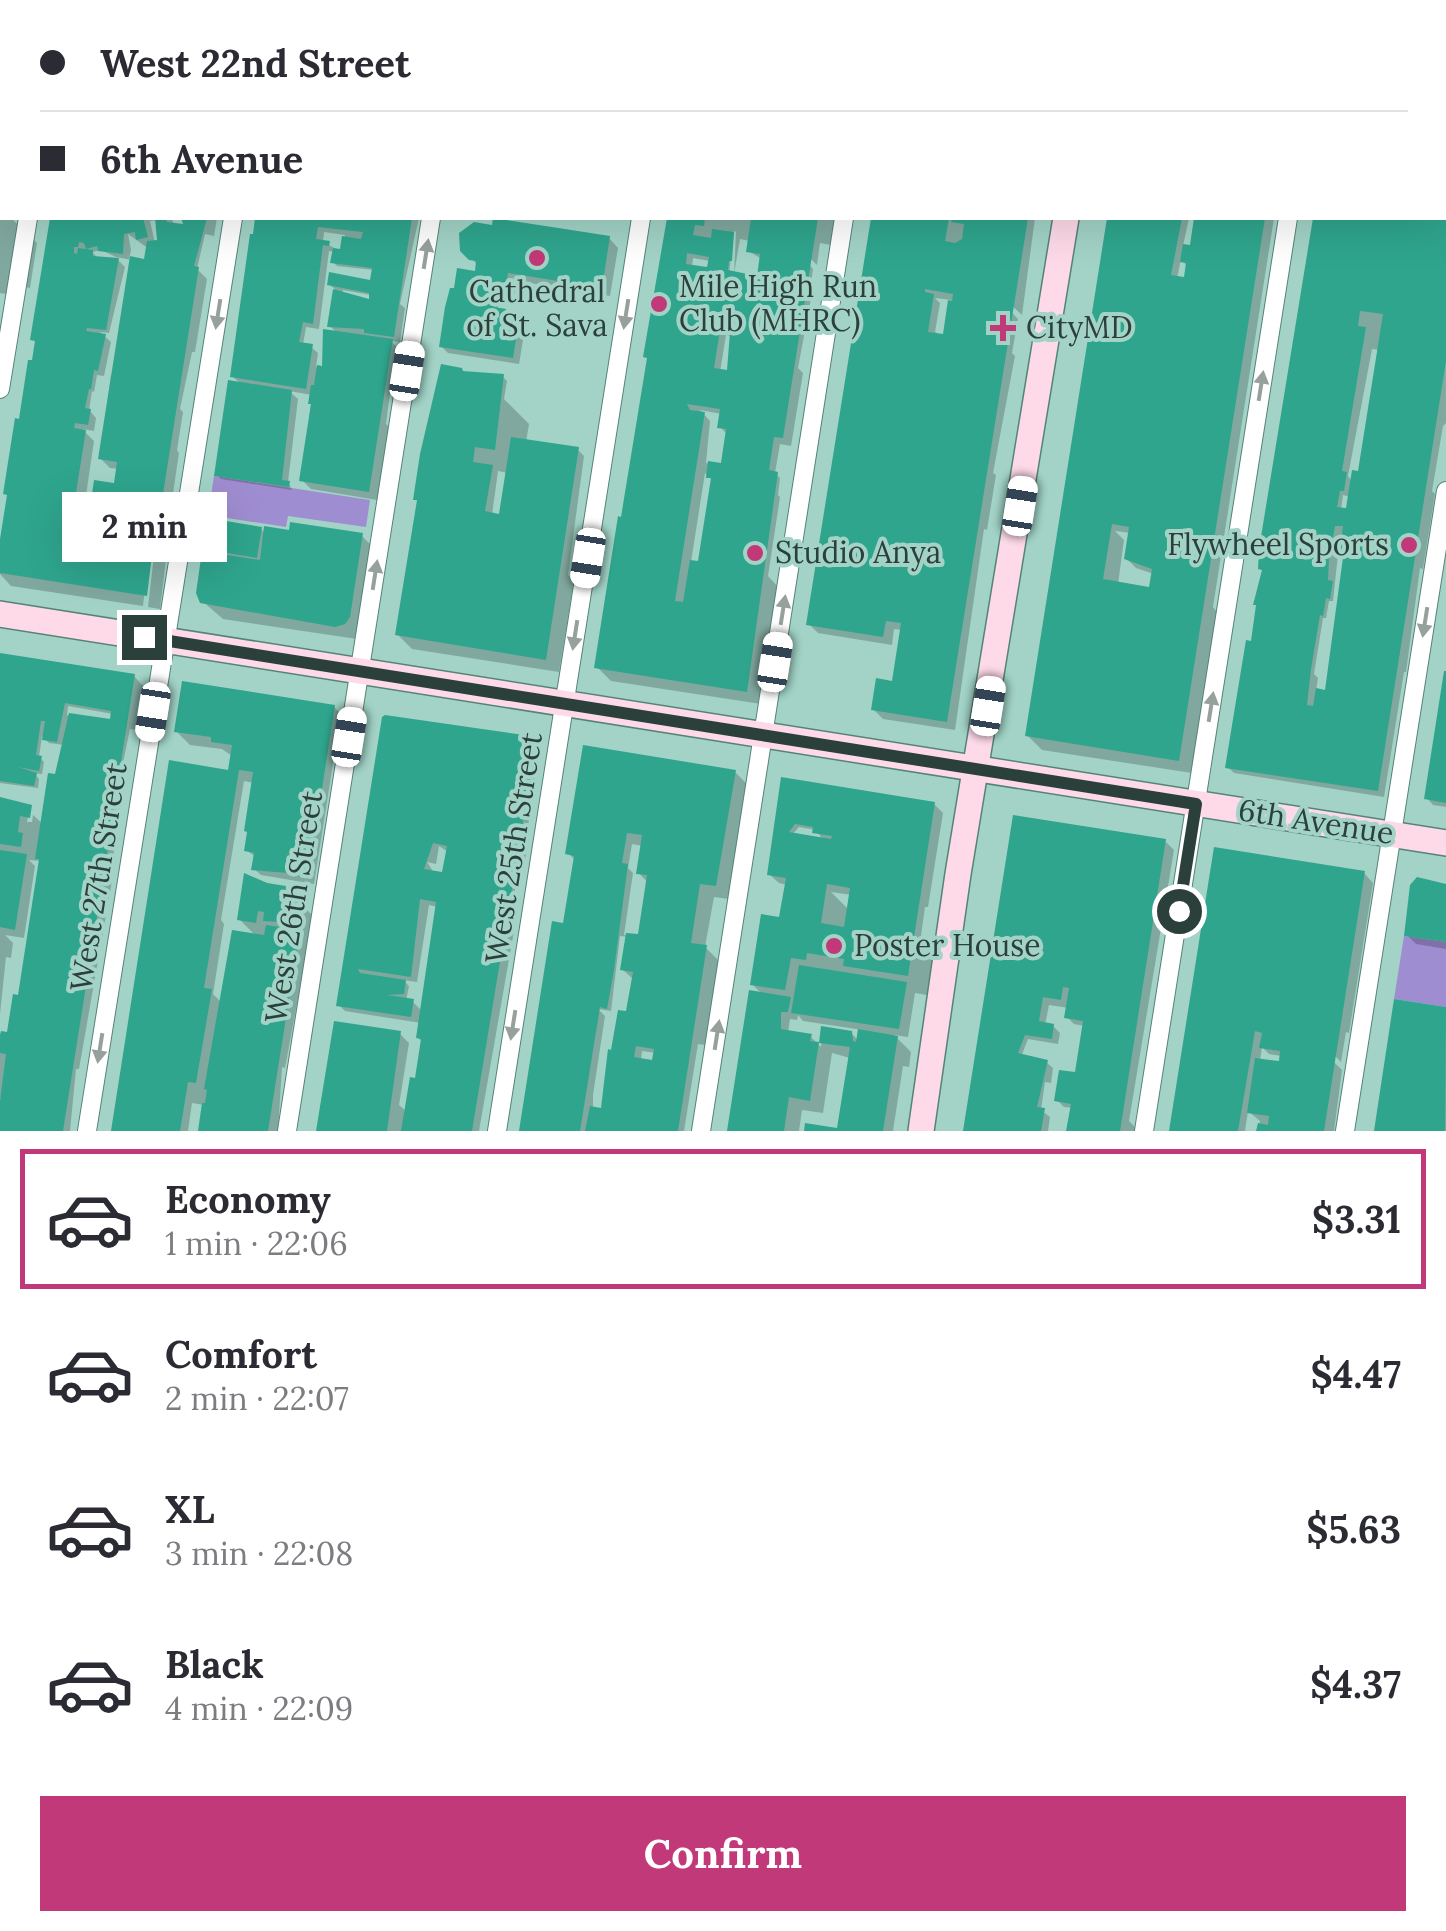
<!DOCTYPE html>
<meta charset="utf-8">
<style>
:root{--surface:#fff;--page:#f2f2f3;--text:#2b2b33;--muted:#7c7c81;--line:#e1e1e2;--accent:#c13978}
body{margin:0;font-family:Lora,serif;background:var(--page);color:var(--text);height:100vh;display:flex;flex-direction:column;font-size:38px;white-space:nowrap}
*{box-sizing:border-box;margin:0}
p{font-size:32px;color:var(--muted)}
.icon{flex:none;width:55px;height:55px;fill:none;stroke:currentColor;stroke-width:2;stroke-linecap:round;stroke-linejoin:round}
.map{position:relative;height:1131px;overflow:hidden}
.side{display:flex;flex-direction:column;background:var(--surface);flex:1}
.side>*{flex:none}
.top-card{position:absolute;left:0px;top:0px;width:1448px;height:220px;box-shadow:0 10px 40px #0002;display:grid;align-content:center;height:220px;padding:0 40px;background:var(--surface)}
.end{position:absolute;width:45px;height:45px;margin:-22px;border:12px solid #2c403b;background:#fff;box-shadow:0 0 0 5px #fff}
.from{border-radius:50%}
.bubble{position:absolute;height:70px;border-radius:0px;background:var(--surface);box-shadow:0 10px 40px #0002;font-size:32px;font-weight:800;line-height:70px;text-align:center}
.car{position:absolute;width:30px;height:60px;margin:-30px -15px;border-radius:12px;box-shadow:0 0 8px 2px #0007;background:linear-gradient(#fff 24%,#345 0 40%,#fff 0 76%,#345 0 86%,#fff 0)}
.top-card b{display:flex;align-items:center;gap:35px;height:95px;font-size:38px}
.top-card b+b{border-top:2px solid var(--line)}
.top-card i{width:25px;height:25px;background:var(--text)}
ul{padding:18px 0 0;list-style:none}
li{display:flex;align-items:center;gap:30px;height:140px;margin:0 20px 15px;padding:0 20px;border:5px solid transparent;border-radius:0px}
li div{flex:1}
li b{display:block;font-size:38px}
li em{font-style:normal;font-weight:800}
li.current{border-color:var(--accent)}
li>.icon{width:90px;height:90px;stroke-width:1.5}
.cta{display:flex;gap:20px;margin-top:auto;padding:20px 40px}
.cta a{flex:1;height:115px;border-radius:0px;background:var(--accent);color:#fff;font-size:40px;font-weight:800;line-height:115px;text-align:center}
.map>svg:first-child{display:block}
</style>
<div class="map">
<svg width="1446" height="1131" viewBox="0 0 1446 1131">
<rect width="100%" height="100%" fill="#a2d3c6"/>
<g fill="#9f8dd1">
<polygon points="214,476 370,500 366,527 288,516 286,527 208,515"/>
<polygon points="1404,936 1446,942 1446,1007 1394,999"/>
</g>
<g fill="#0003" fill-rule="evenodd">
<polygon points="86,0 167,0 85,2"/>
<polygon points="173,0 250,0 172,2"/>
<polygon points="291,0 457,0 291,2"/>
<polygon points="496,0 661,0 496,2"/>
<polygon points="932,0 986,0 1001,2 920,2"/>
<polygon points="0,24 2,24 2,47 0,46"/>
<path d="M1445 70 1446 423 1443 426 1432 491 1435 494 1423 569 1420 568 1406 672H1404L1384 797 1234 773 1228 767 1253 644 1273 480 1315 218H1445ZM1372 349 1380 350 1365 475 1352 481 1348 476ZM1343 495 1350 497 1348 511 1341 510ZM1339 545 1347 552 1327 692 1316 691 1318 678 1314 674 1323 618H1326L1329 601H1333Z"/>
<polygon points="0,209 2,218 11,218 37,243 30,288 19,286 18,296 0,293"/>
<path d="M53 218H172L174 226 186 227 184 218H217L214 236 205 234 197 269 207 279 195 352H192L180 409 183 412 177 450 179 453 168 527 160 525 169 535 160 609 148 607 157 529H152L143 606 11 586 0 574V555L21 422 39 364 37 343 33 339ZM158 220 160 244 155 243 150 221ZM128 234 149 249 146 261 129 259 131 250ZM101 250 116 257 132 260 119 377 111 375 100 458 110 468 119 469 116 485 97 512 84 509 94 441 82 429 94 431 96 418 89 410 92 391 94 392 97 375 104 376 111 342 100 332 109 333 125 267 118 260 99 259 92 252Z"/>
<path d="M258 218H419L400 304 405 308 400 342 391 341 396 346 386 424 389 427 377 500 311 489 302 480 312 395 289 391 298 399 288 482 292 490 221 479 217 475 241 384 233 377ZM324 232 345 235 342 252 323 242ZM329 251 335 252 333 262 337 266 374 270 372 283 330 285 335 289 330 326 337 333 324 369 316 367 318 353 311 347 303 345 306 327 319 329ZM343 290 371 295V302L342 294Z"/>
<path d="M668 218H847L843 247 820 243 817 265 804 252 800 255 813 269 810 290 812 293 798 368 803 373 791 446 780 444 775 473 780 478 778 495 780 497 768 576 779 588 761 704 611 681 597 667 637 436ZM734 231 736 232 734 274H729ZM740 239 750 241 748 251 762 259 759 278 734 274ZM693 258 710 261 709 270 692 267ZM726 335 732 336 729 373 720 372ZM700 410 722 414 720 427 728 435 729 466 706 463 710 421ZM705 473 713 481 700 564 691 562Z"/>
<path d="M874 218H1035L1022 315 1010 304V311L1018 319 1012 353 1015 356 993 473 996 475 987 530 984 529 955 730 883 719 874 710 894 683 902 630 894 629 892 645 818 633 809 624ZM935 298 951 300 945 337 935 332 940 303Z"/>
<path d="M1110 218H1189L1183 246 1192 247 1196 218H1274L1213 607 1217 612 1192 773 1042 750 1028 736ZM1181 259 1188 267 1186 280 1177 279ZM1115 531 1131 533 1127 559 1136 568 1154 574 1151 590 1118 584 1124 540Z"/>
<polygon points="609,238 618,248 610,296 517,281 513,304 499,302 497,310 505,311 508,320 518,322 525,328 519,364 448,353 441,346 477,274 478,265 462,250"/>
<path d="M465 374 503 377 507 381 504 399 529 424 526 442 578 450 584 456 568 575 574 580 559 672 412 649 398 635 419 502 416 499ZM498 471 508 473 501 519 492 515Z"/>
<polygon points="261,529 266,534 362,536 376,550 357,639 223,619 201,600 213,555 206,548"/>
<path d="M0 655 134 676 143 686 136 730 130 729 118 787 123 793 113 837 116 839 109 879 112 881 79 1069H76L70 1131H0L3 1098H0V1033L9 1035 20 998 41 861 29 860 35 866 24 938 5 935 13 943 11 958 6 957 0 1014V800L30 807 27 822H32L33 815 43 824 62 778 64 745 49 743 42 736 39 757 44 762 42 774 34 773 39 779 38 788 0 783ZM68 706 113 714 112 722 67 715Z"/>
<polygon points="1446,674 1446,807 1433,805 1427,798"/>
<polygon points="334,707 341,714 314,884 261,875 254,869 256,857 246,850 254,783 244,781 221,920 224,924 213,994 221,1002 257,937 239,919 246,877 285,888 320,923 315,956 306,955 285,1068 282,1067 278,1131 200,1131 204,1105 192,1103 188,1131 113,1131 236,773 232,756 222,749 190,745 176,731"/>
<path d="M536 740 540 744 533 788 526 787 533 794 528 826 530 828 521 886 515 885V925L479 1131H319L400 1034 409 1043 399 1105 407 1112 417 1080 423 1042 418 1038 421 1023 345 1011 339 1005 363 850ZM439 846 448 852 445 875 434 873 427 862 436 864ZM429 905 438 907 422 1011 413 1002 406 1001 409 986 403 980 417 982Z"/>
<path d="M735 772 749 786 729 899 714 897 705 947 732 974 720 1047 698 1044 684 1131H521L565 926 576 861 568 853ZM632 844 643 846 639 873 648 883 640 937 624 935 633 873 628 868ZM620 936 628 937 622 969 634 980V1015L603 1111 593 1109V1095L605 1016 598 1009 611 1011ZM642 1051 656 1053 654 1063 641 1060Z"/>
<path d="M783 780 934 804 943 813 928 907H925L920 943 915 942 932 960 927 995 915 993 908 1037 894 1035 911 1052 909 1067 903 1066 893 1131H807H839L850 1058 832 1053 823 1113 802 1110 799 1131H729L763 995 752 984 787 920V885L779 883 769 874ZM799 827 816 830 823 840 792 835ZM831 892 852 895 849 910ZM857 926 917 936 916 941 857 931ZM798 1015 803 1021 863 1030 859 1041 851 1033 823 1029 821 1047 810 1036 788 1033 790 1019 797 1020Z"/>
<polygon points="1015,817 1165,841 1174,850 1129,1121 1139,1131 1069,1131 1073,1108 1064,1107 1057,1100 1077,1075 1085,1026 1074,1024 1067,1017 1069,1008 1049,1005 1045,1025 1053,1026 1060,1033 1058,1044 1028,1039 1021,1057 1046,1062 1053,1068 1051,1083 1045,1082 1041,1110 1050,1117 1048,1131 965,1131"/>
<path d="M1364 873 1373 883 1349 1033 1346 1032 1341 1062 1332 1053V1060L1342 1070 1334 1131H1259L1260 1121 1248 1111 1245 1131H1172ZM1262 1047 1269 1054 1282 1056 1281 1064 1260 1061Z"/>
<polygon points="1446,887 1446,949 1416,944 1407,935"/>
<polygon points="1396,1002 1446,1010 1446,1131 1376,1131"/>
</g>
<g fill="#2fa58d" fill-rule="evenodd">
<polygon points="50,218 143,218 148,237 136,240 135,232 124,234 123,254 98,251 97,246 86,249 84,243 79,242 78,247 74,247 74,253 77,254 78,248 93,250 93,256 119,258 106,330 87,328 86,331 106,334 98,371 94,370 91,389 89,389 85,408 91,409 88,425 75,423 74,428 86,430 74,505 90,508 94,480 114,483 117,462 98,459 130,256 144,259 147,241 157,240 155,218 166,218 167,222 183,224 181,218 207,218 194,266 199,267 159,519 156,522 147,596 0,573 0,539 7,495 3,494 15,418 19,419 28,360 32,360 35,341 30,340"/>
<polygon points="255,218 412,218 394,337 364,333 364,329 327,327 333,289 369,299 369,293 327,285 329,272 370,280 372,268 330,263 333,248 340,249 342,236 361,239 363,232 318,227 316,239 330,241 329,246 323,245 313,324 303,322 299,342 313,344 306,389 230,377 250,234 253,234"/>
<polygon points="493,218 610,236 602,288 508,273 505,297 496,295 494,307 506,309 505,317 519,320 513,358 439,347 445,307 450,288 454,288 457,268 475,271 476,261 469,260 460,251 459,233 474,222 492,225"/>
<path d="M667 218H705L704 226 695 225 693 235 711 238 712 229 734 232 732 261H729L728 270 757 276 760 254 746 252 751 218H818L783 438 774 437 769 470 778 472 747 692 594 668 618 516 621 517 647 358 643 357ZM687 253 709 257 707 267 686 264ZM720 330 730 332 727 370 714 368ZM687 404 720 409 717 428 726 429 721 463 708 461 706 478H711L698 561 690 560 683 602 675 601 705 412 690 410Z"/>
<path d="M871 218H949L945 241 955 243 962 239 964 224 951 222 952 218H1028L947 722 871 710 876 678 892 681 901 623 886 621 883 637 806 625ZM925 289 953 294 952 301 948 300 943 334 928 332 934 294 925 292Z"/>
<path d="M1107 218H1182L1171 275 1184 277 1186 263 1180 262 1183 244 1190 245 1194 218H1265L1179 761 1025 736ZM1112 524 1129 527 1124 559 1152 569 1149 587 1103 579Z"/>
<path d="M1313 218H1446V361L1378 791 1225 768 1246 640 1251 641 1256 605H1253L1262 570 1258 569 1259 549ZM1360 311 1383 314 1358 471 1352 470 1346 508 1337 507 1340 491H1344L1347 472 1342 471 1366 327 1358 326ZM1335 526H1343L1340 549 1344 550 1325 690 1316 688 1313 706 1307 705 1311 669 1320 615 1323 616 1326 598 1330 599 1333 581 1328 580 1329 560Z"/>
<polygon points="323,329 393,339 369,492 299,481 311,404 308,404 311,385 314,385 317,365 322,366"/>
<polygon points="441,364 462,368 463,371 504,374 495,450 475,447 473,462 493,465 485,511 499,514 511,437 579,447 546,660 395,635 417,500 413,500 420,454"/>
<polygon points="228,380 292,390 282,480 290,481 289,487 214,476"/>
<polygon points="208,518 262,527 257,558 203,549"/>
<polygon points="290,522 363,533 350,617 345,624 335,627 200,603 196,593 202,551 260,560 264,526 289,530"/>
<polygon points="0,653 135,674 120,768 117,767 114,783 118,784 63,1131 0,1131 0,1101 6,1054 0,1053 0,1036 1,1031 7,1032 13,994 18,995 39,859 35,859 48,773 55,774 69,713 110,719 111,711 65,703 57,742 42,740 45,721 41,721 36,755 42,756 39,771 18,767 37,773 34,786 0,781"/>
<polygon points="1444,671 1446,671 1446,803 1424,799"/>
<polygon points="182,681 335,705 308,879 288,873 251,870 254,853 244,851 247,832 244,831 253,772 239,770 204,988 212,989 196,1083 188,1082 180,1131 111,1131 169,760 228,770 232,745 211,742 211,737 174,732"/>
<path d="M385 715 537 737 472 1131H401L410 1077 415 1078 421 1039 416 1038 436 902 420 899 411 977 358 969 360 973 406 980 404 994 387 995 414 999 411 1017 336 1006 382 717ZM433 843 447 846 442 872 424 869Z"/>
<path d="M583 745 736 770 716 886 700 884 691 943 707 945 678 1131H585L590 1106 601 1108 608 1049 611 1050 618 1010 626 1011 633 972 620 970 626 933 638 934 647 875 636 874 642 835 627 833 622 863 628 864 614 970 607 1009 600 1007 580 1131H519L552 921 563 923 574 856 565 854ZM636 1046 654 1049 652 1060 634 1057Z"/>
<path d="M781 777 935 802 908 976 843 966 844 959 807 953 806 960 791 958 785 990 750 985 761 914 779 917 786 878 767 875ZM795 824 813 827 812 833 832 836 831 839 789 832ZM827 884 850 888 844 927 821 923Z"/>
<polygon points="0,797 32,805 30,818 20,816 18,832 23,833 21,847 0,844"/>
<polygon points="1013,815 1166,839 1120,1131 1066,1131 1071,1104 1054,1101 1059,1070 1075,1072 1083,1021 1064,1018 1069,988 1063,987 1061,1000 1043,997 1039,1021 1054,1024 1052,1039 1025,1035 1018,1053 1048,1060 1037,1107 1045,1108 1041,1131 963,1131"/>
<polygon points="1214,847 1365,871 1324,1131 1256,1131 1258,1123 1268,1125 1269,1116 1247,1113 1255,1058 1279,1061 1280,1051 1259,1048 1262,1033 1255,1031 1238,1131 1169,1131"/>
<polygon points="0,850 27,854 15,930 0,927"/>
<polygon points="244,873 267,883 286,886 281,922 263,921 264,912 258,911 256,923 237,920"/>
<polygon points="1417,877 1446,884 1446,942 1404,936 1410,885"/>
<polygon points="266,925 300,930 268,1131 198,1131 202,1103 205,1103 207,1090 204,1089 232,930 264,935"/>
<polygon points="799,965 907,982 899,1029 791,1013"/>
<polygon points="749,990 791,997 788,1012 781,1012 781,1029 812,1034 810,1041 819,1042 810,1101 789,1097 784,1131 727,1131"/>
<polygon points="1394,999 1446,1007 1445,1131 1374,1131"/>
<polygon points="334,1021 401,1031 387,1131 316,1131"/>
<polygon points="821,1026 852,1031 853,1041 856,1042 858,1029 898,1036 883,1131 804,1131 805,1123 837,1128 850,1047 819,1043"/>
</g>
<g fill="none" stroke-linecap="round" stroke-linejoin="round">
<defs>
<g id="street">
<polyline points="61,2 61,0"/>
<polyline points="266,2 266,0"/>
<polyline points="466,2 467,0"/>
<polyline points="676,2 676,0"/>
<polyline points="804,2 808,0"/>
<polyline points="879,2 879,0"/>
<polyline points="1321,2 1322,0"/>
<polyline points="0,178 2,178"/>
<polyline points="0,389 28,218"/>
<polyline points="87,1131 233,218"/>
<polyline points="287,1131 431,218"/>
<polyline points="497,1131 641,218"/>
<polyline points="701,1131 844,218"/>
<polyline points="1144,1131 1288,218"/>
<polyline points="1345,1131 1446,491"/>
</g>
<g id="secondary">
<polyline points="1223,0 1239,2"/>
<polyline points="1101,2 1101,0"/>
<polyline points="1445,34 1446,34"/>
<polyline points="0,614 1446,843"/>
<polyline points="921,1131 958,874 1066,218"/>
</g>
</defs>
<use href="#street" stroke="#558377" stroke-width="20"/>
<use href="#secondary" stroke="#558377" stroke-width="28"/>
<use href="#street" stroke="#fff" stroke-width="18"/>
<use href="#secondary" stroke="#fedae8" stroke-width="25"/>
</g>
<defs><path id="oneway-solid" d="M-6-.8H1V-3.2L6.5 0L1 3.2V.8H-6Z" transform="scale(2.5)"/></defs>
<g fill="#96a09d">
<use href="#oneway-solid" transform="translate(426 254) rotate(-81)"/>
<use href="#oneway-solid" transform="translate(218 314) rotate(99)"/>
<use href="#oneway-solid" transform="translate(626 314) rotate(99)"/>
<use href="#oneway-solid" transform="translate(1261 386) rotate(-81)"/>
<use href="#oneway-solid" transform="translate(375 575) rotate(-81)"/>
<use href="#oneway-solid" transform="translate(783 610) rotate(-81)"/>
<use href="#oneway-solid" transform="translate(1425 622) rotate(99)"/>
<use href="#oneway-solid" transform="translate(575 635) rotate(99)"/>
<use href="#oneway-solid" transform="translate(1211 707) rotate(-81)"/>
<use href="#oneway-solid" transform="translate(513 1025) rotate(99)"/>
<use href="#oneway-solid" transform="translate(717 1035) rotate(-81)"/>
<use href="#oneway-solid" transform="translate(100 1048) rotate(99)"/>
</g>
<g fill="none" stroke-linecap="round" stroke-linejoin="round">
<polyline stroke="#2c403b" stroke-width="12" points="144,637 1196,804 1179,911"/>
</g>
<g fill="#c13978" stroke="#a2d3c6" stroke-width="4">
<circle cx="537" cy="258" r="10"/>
<circle cx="659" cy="304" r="10"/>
<path d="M998 313h10v10h10v10h-10v10h-10v-10h-10v-10h10z"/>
<circle cx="1409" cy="545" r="10"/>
<circle cx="755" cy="553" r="10"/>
<circle cx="834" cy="946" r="10"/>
</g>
<g text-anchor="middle" stroke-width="8" stroke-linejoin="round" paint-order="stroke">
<g font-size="30" fill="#2c403b" stroke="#a2d3c6" text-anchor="start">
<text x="679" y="297">Mile High Run<tspan x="679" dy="34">Club (MHRC)</tspan></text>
<text x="537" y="302" text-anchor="middle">Cathedral<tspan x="537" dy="34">of St. Sava</tspan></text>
<text x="1026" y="338">CityMD</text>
<text x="1389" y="555" text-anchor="end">Flywheel Sports</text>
<text x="775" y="563">Studio Anya</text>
<text x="854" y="956">Poster House</text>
</g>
<g font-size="30" fill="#2c403b" stroke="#a2d3c6">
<text transform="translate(1316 822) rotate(9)" y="10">6th Avenue</text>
<text transform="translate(514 848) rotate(-81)" y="10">West 25th Street</text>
<text transform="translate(99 877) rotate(-81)" y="10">West 27th Street</text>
<text transform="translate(294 907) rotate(-81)" y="10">West 26th Street</text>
</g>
</g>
</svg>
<i class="end from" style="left:1179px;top:911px"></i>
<i class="end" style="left:144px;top:637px"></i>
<div class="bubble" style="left:62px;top:492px;width:165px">2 min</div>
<i class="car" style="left:407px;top:371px;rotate:9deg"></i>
<i class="car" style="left:1020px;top:506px;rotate:9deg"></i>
<i class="car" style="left:588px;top:558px;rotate:189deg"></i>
<i class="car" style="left:775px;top:662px;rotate:9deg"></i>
<i class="car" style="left:988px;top:706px;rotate:9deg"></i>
<i class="car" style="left:153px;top:712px;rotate:189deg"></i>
<i class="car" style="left:349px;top:737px;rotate:9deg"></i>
<div class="top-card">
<b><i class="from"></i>West 22nd Street</b>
<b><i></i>6th Avenue</b>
</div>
</div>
<section class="side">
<ul>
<li class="current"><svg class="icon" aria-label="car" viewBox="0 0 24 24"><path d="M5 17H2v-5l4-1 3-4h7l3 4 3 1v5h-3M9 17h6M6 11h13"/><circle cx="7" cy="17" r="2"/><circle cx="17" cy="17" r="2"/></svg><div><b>Economy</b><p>1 min · 22:06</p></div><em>$3.31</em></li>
<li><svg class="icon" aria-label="car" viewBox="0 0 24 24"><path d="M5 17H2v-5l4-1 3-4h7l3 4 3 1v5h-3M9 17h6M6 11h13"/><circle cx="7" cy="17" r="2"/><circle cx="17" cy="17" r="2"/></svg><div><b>Comfort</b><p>2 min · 22:07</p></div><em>$4.47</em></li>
<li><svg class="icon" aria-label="car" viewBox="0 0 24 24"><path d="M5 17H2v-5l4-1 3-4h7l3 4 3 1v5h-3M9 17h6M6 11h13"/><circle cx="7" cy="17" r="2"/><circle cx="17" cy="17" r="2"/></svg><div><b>XL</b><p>3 min · 22:08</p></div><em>$5.63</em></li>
<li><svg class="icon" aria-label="car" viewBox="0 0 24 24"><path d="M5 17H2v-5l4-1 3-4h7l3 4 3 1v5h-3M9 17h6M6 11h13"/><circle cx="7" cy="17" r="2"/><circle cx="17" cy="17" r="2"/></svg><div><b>Black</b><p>4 min · 22:09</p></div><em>$4.37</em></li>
</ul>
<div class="cta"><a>Confirm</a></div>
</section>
